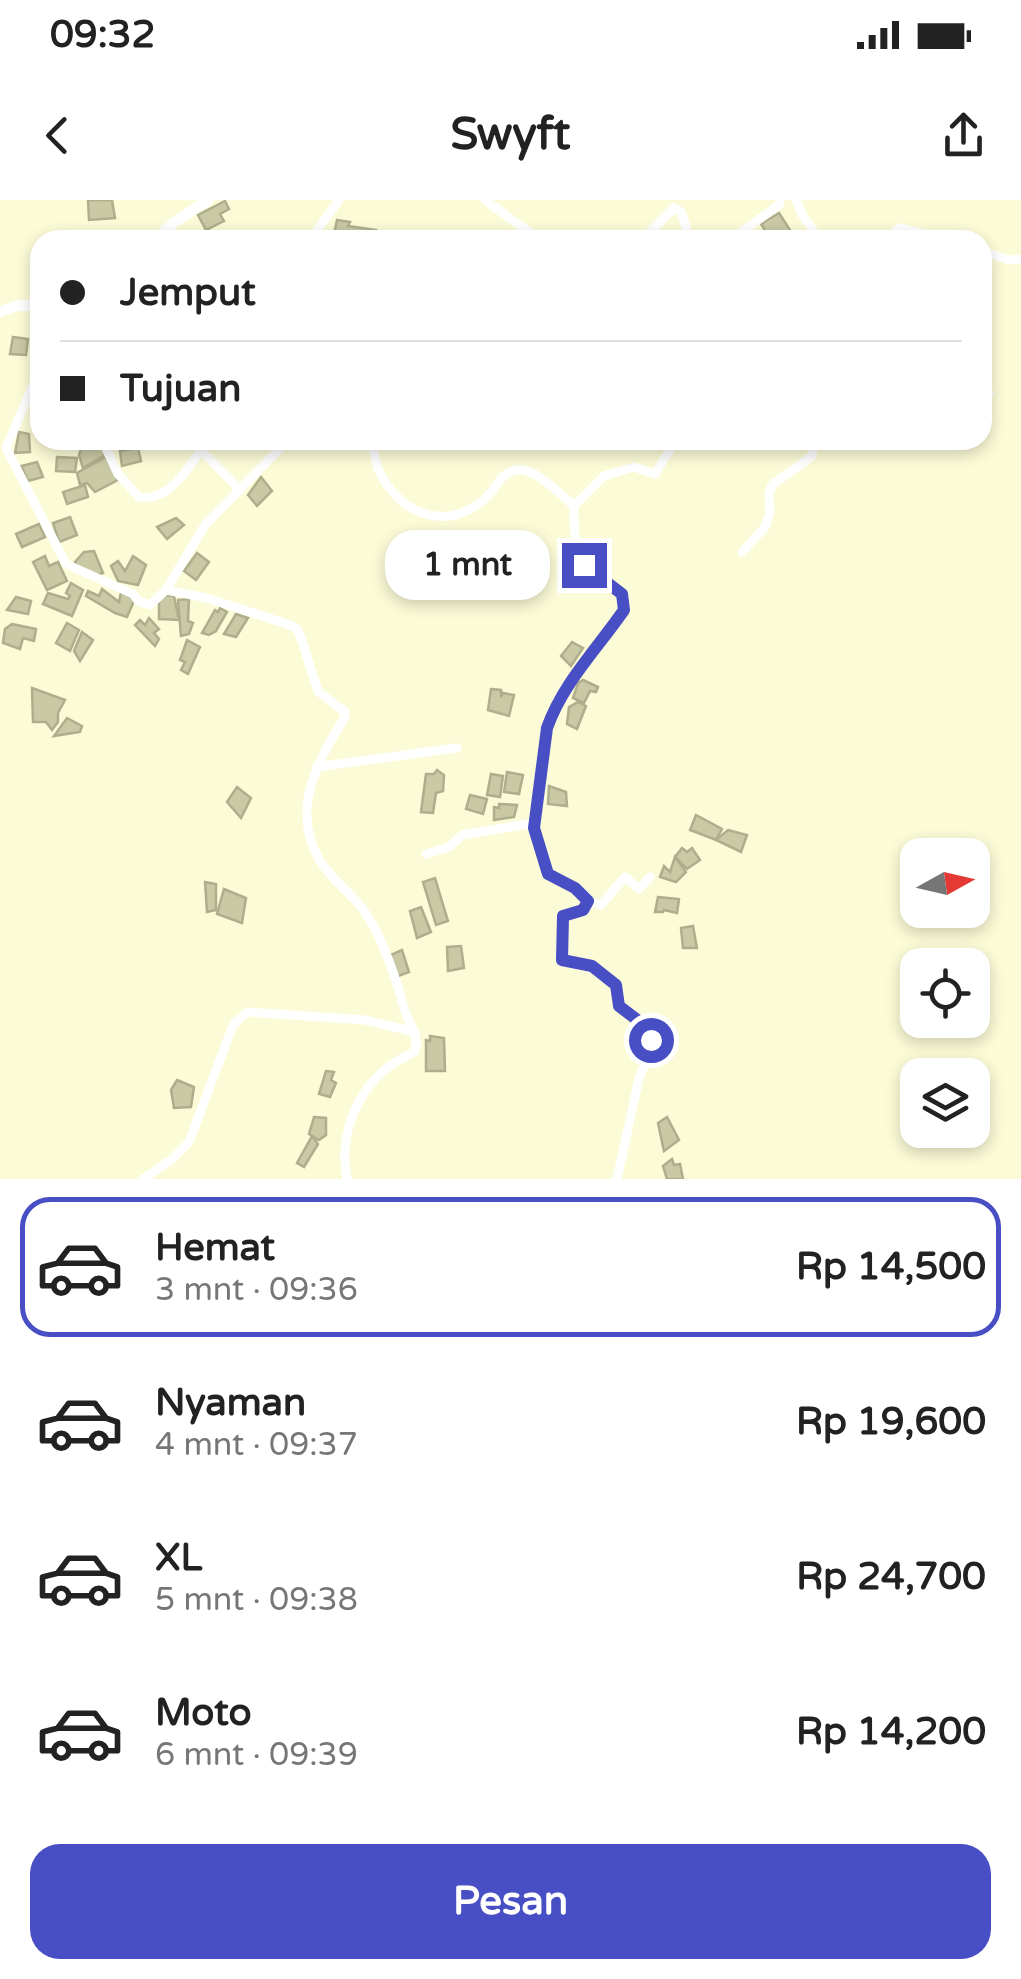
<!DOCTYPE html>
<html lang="id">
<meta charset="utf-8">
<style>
:root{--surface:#fff;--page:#f2f2f2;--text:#222;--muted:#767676;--line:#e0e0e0;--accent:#484ec3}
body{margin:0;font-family:"Varela Round",sans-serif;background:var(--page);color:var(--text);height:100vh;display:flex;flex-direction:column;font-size:38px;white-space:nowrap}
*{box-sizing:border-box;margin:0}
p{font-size:32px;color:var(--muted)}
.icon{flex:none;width:55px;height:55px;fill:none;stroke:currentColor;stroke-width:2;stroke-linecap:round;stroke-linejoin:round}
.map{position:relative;height:979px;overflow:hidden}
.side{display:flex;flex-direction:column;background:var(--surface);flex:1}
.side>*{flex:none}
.banner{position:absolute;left:30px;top:30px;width:962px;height:220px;border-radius:30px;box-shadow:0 5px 15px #0003;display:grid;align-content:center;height:220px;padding:0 30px;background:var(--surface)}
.needle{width:65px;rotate:82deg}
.buttons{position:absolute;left:900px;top:638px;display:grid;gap:20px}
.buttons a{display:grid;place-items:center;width:90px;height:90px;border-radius:20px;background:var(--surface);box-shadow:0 5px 15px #0003;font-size:50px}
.end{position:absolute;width:45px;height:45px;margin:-22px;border:12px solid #484ec3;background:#fff;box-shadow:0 0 0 5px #fff}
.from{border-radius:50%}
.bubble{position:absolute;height:70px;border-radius:30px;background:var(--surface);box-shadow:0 5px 15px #0003;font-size:32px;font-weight:700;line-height:70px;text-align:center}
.banner b{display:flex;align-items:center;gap:35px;height:95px;font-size:38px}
.banner b+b{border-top:2px solid var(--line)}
.banner i{width:25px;height:25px;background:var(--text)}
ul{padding:18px 0 0;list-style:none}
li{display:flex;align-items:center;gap:30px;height:140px;margin:0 20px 15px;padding:0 10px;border:5px solid transparent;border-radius:30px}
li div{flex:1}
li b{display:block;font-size:38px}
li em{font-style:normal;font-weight:700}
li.selected{border-color:var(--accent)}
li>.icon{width:90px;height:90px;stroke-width:1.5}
.cta{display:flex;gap:20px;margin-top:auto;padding:20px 30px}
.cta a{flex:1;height:115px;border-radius:30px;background:var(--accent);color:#fff;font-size:40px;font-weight:700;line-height:115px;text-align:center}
.status{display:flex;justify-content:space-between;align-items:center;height:70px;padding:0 50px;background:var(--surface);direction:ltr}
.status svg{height:28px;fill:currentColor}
header{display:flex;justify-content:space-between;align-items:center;height:130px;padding:0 30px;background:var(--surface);font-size:45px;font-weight:700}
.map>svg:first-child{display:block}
</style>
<div class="status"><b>09:32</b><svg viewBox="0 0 49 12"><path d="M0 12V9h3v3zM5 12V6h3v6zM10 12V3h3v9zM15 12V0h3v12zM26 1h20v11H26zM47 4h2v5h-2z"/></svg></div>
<header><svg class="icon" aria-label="back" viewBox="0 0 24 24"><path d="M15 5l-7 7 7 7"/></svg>Swyft<svg class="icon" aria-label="share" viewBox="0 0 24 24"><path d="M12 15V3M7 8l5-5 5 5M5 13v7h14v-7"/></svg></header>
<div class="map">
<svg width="1021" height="979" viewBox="0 0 1021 979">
<rect width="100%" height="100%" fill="#fcfbd7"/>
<g fill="#c9c9a6" stroke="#afae8c" stroke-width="2.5">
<polygon points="88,0 112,0 115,18 89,20"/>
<polygon points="225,1 229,9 220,14 224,21 206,30 198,15"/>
<polygon points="779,13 792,33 781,40 771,40 761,24"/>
<polygon points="337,20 350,22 348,26 376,30 373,40 334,34"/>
<polygon points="13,137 28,139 26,155 10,154"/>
<polygon points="19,232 29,234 30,252 15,253"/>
<polygon points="100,242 105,255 83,268 79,255 83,243"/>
<polygon points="138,248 141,261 122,266 120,251"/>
<polygon points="57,257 77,258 75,272 56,271"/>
<polygon points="106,257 118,280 95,292 87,283 80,285 77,273"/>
<polygon points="37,262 43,277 28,281 21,266"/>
<polygon points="261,277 272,291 257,306 248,295"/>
<polygon points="85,285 88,297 67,304 63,292"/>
<polygon points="70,317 77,335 59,342 53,323"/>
<polygon points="176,318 184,325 167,339 157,327"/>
<polygon points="39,324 45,337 22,347 16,334"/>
<polygon points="94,351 103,373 95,376 77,368 75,362 84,352"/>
<polygon points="197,353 209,362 196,380 184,371"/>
<polygon points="45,356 49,366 58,362 67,381 47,390 33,362"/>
<polygon points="133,356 146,365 138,385 118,381 111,366 118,361 125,371"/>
<polygon points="71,383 83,390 72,416 43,404 48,393 68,399 70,396 66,393"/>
<polygon points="102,389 119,402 121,392 135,399 127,417 115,413 86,396 88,391 99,396"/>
<polygon points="166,395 174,396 179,420 159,419 159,400"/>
<polygon points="16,397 31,401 28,414 7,410"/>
<polygon points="189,399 188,421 193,423 189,434 181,436 178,400"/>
<polygon points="220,408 227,412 216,431 209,435 202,433 215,410 218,412"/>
<polygon points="236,414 248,418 236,437 224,434"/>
<polygon points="149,418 159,429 154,433 159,439 155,446 135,425 140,420 145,425"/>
<polygon points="67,423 79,430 70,451 56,443"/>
<polygon points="12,424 36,429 34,441 23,438 20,449 3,443 5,429"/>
<polygon points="82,432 93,440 80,461 74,451"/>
<polygon points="187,440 200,447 188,474 181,470 185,462 180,460"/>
<polygon points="572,442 583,448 571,466 561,456"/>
<polygon points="583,480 598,487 596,492 590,491 584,503 573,498 578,483"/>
<polygon points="32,488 65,500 58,513 58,522 52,530 46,522 33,522"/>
<polygon points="491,489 501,490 501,497 503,493 514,495 509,516 488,510"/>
<polygon points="578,502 586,506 577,529 567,524 569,507"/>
<polygon points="67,518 82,526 80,532 54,536"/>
<polygon points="437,570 444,575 443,591 436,593 433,613 421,612 426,574 434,574"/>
<polygon points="507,572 523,575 519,594 504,592"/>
<polygon points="491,574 503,576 500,597 487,595"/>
<polygon points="549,586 566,592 567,606 548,604"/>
<polygon points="237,587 251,598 241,618 227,602"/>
<polygon points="470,595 487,599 483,614 466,609"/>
<polygon points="499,604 517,605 514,617 494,620 494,607 499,608"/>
<polygon points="696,615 722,629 716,640 690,630"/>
<polygon points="728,630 747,635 741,652 716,640"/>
<polygon points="682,648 687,652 692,648 700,660 687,669 675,657"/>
<polygon points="675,657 686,672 676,682 660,677 664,666 670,672"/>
<polygon points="435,678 448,721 436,725 423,682"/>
<polygon points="205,682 216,684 216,710 207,712"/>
<polygon points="224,689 246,698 242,723 217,714"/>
<polygon points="658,697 679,699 677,713 664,710 663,712 655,712"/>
<polygon points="421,707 431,732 417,738 410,711"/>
<polygon points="693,726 697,748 683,748 681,728"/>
<polygon points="461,746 464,768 448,771 447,747"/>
<polygon points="402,750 409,772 396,777 386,757"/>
<polygon points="430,836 444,838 445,871 426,871 426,840 430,841"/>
<polygon points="326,871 334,872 331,880 336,883 330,897 319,894"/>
<polygon points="177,880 194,887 191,907 174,908 171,890"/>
<polygon points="314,917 326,918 326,935 319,940 309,934"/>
<polygon points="667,917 679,940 664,951 658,923"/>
<polygon points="312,936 318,944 304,967 297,963"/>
<polygon points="672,959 674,965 680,964 683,979 667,979 663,966"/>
</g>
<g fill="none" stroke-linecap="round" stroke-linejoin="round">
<g stroke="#fff" stroke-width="9">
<polyline points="485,0 540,40"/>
<polyline points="796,0 803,16 820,40"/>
<polyline points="310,40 339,0"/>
<polyline points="642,40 674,8 681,12 690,40"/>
<polyline points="730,40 779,5 780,0"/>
<polyline points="887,40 899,28 949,40"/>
<polyline points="982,51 1009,60 1021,59"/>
<path d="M40 169 6 248 66 364 133 394 138 401 150 405 166 390 207 398 290 425 297 429 301 438 318 491 345 512V517C317 562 290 610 320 661 331 679 349 691 362 708 382 735 395 775 404 808 408 824 420 834 415 851 406 857 395 861 387 868 354 895 339 938 347 979"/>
<polyline points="982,184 989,194"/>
<path d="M102 240 118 274 139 297C168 302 186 271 201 250L240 290"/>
<path d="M371 240C375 252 375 267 382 277 407 319 450 330 487 297 496 288 502 272 515 270 534 266 560 294 574 306"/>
<polyline points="742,352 765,327 770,312 769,294 772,285 812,256 815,240"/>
<polyline points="166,390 205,325 288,240"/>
<polyline points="316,567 457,548"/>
<polyline points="426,654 449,647 462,635 534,623"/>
<polyline points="587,701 601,705 625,677 639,689 650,677"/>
<polyline points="143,979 171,960 189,942 233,825 247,812 365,820 415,832"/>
<path d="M617 979 639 878 654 844 635 819 619 807 616 785C598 768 586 766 564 762L563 715 583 710 587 701 575 688 548 674 534 628 547 528 562 491 624 410 622 394C616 388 609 385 602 380 575 360 573 337 574 306L604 276 634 267 655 274 676 240"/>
</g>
<g stroke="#fff" stroke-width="11">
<polyline points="156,40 173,23 208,0"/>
<polyline points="0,112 15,106 40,105"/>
</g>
</g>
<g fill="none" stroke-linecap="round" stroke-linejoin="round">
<path stroke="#484ec3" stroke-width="12" d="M584 365 622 394 624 410C597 449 563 483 547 528L534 628 548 674 575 688 588 701 583 710 563 716 562 760 592 766 616 785 619 806 636 819 651 840"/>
</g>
</svg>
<div class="buttons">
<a><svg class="needle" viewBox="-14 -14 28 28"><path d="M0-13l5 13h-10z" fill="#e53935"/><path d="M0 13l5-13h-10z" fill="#767676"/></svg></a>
<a><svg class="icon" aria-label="locate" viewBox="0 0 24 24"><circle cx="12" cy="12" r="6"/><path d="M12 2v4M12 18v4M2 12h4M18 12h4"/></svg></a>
<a><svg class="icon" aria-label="layers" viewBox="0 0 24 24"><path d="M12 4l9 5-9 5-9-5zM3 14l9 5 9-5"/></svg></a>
</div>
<i class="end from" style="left:651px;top:840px"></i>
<i class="end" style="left:584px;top:365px"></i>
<div class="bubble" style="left:385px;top:330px;width:165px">1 mnt</div>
<div class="banner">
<b><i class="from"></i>Jemput</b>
<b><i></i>Tujuan</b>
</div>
</div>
<section class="side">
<ul>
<li class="selected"><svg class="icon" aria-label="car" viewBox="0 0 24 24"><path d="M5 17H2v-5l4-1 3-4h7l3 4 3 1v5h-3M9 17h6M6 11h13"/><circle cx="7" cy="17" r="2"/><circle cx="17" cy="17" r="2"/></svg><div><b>Hemat</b><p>3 mnt · 09:36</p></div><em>Rp 14,500</em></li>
<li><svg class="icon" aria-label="car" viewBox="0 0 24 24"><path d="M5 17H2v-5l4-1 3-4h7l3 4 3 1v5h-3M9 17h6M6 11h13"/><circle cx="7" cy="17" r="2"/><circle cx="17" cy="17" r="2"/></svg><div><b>Nyaman</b><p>4 mnt · 09:37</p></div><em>Rp 19,600</em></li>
<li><svg class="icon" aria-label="car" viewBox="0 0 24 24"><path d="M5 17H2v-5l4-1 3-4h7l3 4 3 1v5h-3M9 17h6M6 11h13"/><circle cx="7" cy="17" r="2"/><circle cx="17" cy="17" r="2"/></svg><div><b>XL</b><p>5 mnt · 09:38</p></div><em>Rp 24,700</em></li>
<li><svg class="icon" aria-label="car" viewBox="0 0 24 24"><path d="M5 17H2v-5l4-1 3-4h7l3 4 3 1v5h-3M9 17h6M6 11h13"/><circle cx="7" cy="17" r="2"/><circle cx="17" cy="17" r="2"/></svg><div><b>Moto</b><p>6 mnt · 09:39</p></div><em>Rp 14,200</em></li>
</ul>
<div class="cta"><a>Pesan</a></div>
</section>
